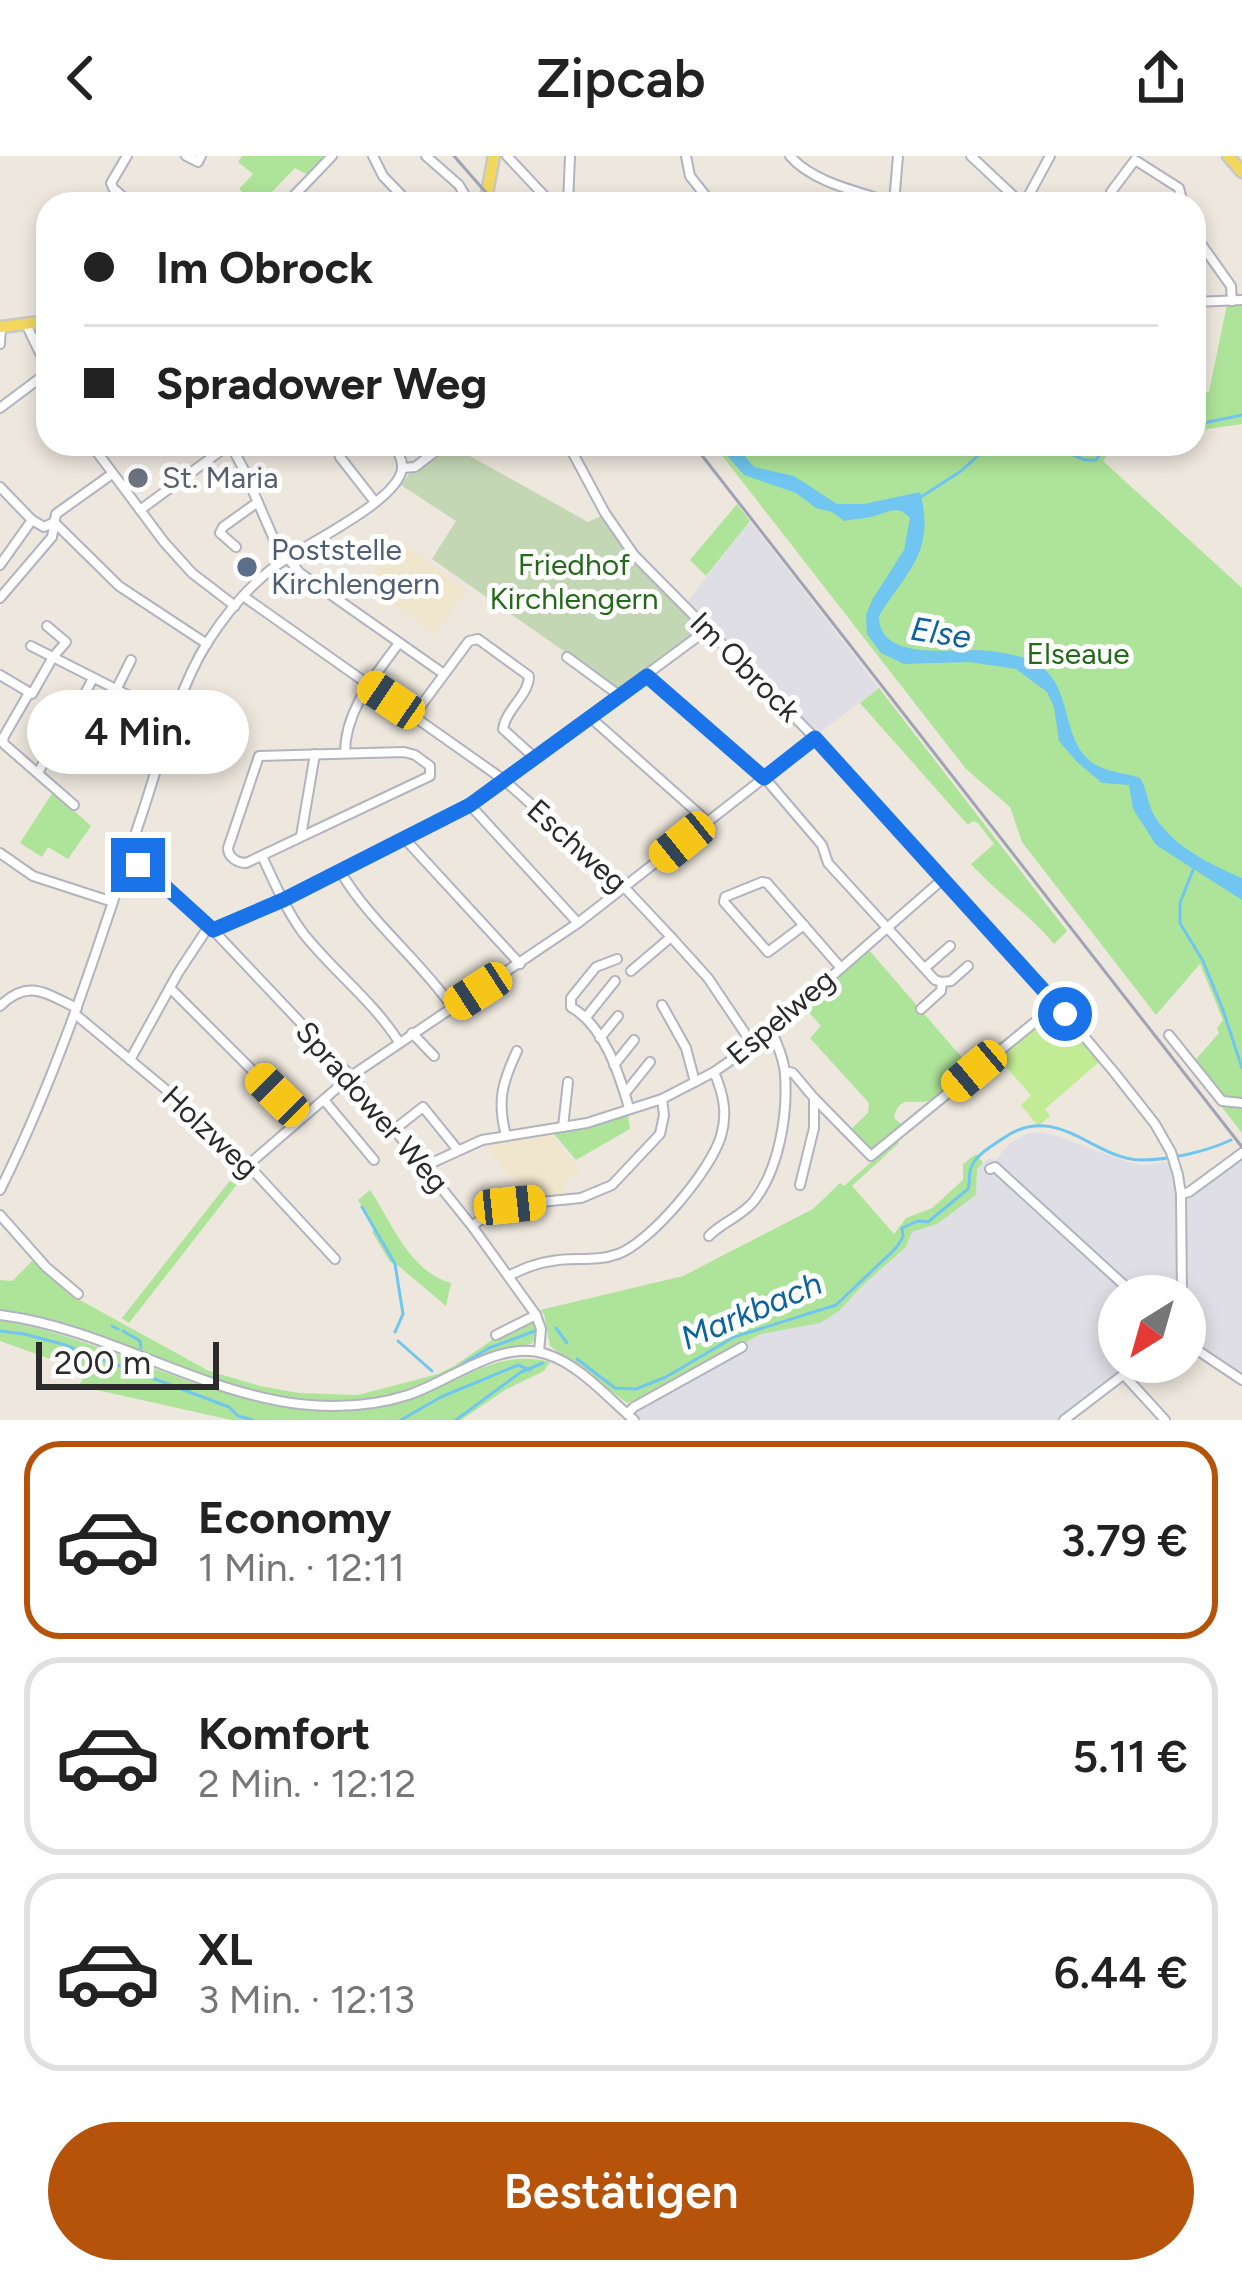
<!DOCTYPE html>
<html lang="de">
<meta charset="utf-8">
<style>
:root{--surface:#fff;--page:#f2f2f2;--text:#222;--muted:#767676;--line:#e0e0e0;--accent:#b45309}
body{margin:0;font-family:Figtree,sans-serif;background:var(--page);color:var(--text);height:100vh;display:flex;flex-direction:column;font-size:45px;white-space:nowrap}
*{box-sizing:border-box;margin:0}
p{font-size:39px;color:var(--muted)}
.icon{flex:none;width:66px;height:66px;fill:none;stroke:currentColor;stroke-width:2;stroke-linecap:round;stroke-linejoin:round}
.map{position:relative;height:1264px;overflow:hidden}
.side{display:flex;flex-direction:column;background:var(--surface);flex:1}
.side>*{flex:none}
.guide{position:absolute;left:36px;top:36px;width:1170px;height:264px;border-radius:36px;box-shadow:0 6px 18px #0003;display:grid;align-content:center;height:264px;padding:0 48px;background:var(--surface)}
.needle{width:78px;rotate:217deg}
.buttons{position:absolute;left:1098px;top:1119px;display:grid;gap:24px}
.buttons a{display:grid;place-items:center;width:108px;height:108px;border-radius:50%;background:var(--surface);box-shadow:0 6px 18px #0003;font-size:60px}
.scale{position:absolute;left:36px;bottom:30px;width:183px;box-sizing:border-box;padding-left:12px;border:6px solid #2b2b2b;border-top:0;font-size:33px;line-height:42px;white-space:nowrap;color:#2b2b2b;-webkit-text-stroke:9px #fff;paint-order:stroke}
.end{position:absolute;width:54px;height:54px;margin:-27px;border:15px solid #1a73e8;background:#fff;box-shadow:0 0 0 6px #fff}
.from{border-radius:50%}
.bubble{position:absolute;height:84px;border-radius:42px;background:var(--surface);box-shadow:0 6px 18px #0003;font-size:39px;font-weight:600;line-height:84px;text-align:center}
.car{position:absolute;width:36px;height:72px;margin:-36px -18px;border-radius:15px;box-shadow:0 0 9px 3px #0007;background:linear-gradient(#f5c518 24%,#345 0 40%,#f5c518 0 76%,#345 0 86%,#f5c518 0)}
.guide b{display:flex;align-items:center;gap:42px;height:114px;font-size:45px}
.guide b+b{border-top:3px solid var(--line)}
.guide i{width:30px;height:30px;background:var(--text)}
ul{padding:21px 0 0;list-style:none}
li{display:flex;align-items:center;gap:36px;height:198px;margin:0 24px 18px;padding:0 24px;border:6px solid var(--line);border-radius:36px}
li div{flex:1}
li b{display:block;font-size:45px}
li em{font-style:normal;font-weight:600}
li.current{border-color:var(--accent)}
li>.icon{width:108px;height:108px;stroke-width:1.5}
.action{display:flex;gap:24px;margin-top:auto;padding:24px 48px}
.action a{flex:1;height:138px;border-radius:72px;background:var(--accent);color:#fff;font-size:48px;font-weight:600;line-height:138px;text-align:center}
header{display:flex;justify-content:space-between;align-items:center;height:156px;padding:0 48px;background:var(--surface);font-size:54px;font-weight:600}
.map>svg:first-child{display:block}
</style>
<header><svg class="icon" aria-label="back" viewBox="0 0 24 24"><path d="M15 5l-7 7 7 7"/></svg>Zipcab<svg class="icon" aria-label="share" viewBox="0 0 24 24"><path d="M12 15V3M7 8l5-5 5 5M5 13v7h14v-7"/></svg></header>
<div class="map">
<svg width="1242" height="1264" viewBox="0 0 1242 1264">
<rect width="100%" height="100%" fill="#ede7dd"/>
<g fill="#e0dee5">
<polygon points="750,365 879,532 818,578 756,511 687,446"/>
<polygon points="1039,976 1057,980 1127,1006 1142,1009 1171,1006 1177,1040 1191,1039 1242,1000 1242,1219 1197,1190 1189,1180 1185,1182 1185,1140 1119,1140 1119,1206 1149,1206 1073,1264 639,1264 623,1250 761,1178 839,1155 862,1130 906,1091 912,1076 937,1068 976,1039 977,1013 989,1002 996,1004 1009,988 1028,977"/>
</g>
<g fill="#efe6cd">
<polygon points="396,383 467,434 434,478 366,427"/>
<polygon points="551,978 581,1015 561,1029 567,1039 538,1042 534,1037 524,1038 485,989"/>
</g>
<g fill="#aee499">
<polygon points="242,0 330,0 310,20 295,12 260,48 257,48 239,33 253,18 238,6"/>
<polygon points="1227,148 1242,148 1242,268 1194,275 1194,235 1209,236"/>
<polygon points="713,288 1115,288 1103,305 1242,432 1242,977 1190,910 1219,877 1217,872 1223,864 1200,808 1156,859 1022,686 1010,651 966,613"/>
<polygon points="737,348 750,365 706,420 690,404"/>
<path d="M879 532 1067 775 1054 788C1029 758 997 737 971 708L994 688 978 667 973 665 968 669 860 547Z"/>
<polygon points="53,636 91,670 68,703 48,691 42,701 20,687"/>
<path d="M868 793 970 911C961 922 946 936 933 943 915 952 900 935 894 962L902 969 869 996 849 975 868 957 869 947 810 882 821 870 803 849Z"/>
<polygon points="628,959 630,973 576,1004 554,978 590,972"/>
<polygon points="896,984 899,987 852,1030 894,1078 906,1062 932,1052 963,1024 963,1008 976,998 983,1007 977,1013 976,1039 937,1068 912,1076 906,1091 862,1130 839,1155 820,1167 761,1178 648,1239 627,1247 550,1190 544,1158 540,1154 683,1120 813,1053 840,1027 844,1030"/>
<polygon points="243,1008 249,1013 129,1167 122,1162"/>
<path d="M370 1034C392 1067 410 1116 451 1127L446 1150 395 1107 390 1106 372 1076 375 1072 358 1044Z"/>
<path d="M32 1105 69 1138 209 1215 260 1230 299 1237 358 1239 438 1218 454 1210 498 1180 533 1162 538 1178 531 1188C460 1199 415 1245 338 1246 219 1248 116 1170 0 1154V1124L12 1125Z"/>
<path d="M0 1164C110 1182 228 1259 338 1255 358 1254 382 1252 402 1246 453 1232 493 1191 550 1206L544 1215 505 1234 461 1264H231L79 1230 86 1216 0 1185Z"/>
</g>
<polygon fill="#c3d7b4" points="452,290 588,366 601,360 631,403 700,472 621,535 432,403 456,365 401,329 409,318"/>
<polygon fill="#c1eb95" points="1055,855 1099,906 1045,953 1050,960 1038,970 1021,949 1031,939 997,901"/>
<path fill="#70c6f0" d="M717 288H735L754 311 794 320 837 348H864L920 336C936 396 907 415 879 460 879 503 942 494 972 494 989 494 1011 497 1027 503 1074 520 1059 576 1088 603 1101 616 1123 616 1140 622 1147 633 1147 646 1154 659 1171 689 1211 709 1242 722V744L1156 689 1133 653 1129 629 1102 627 1077 606 1059 585 1054 551 1047 536 1016 513 969 506 904 508 881 497 867 478 866 459 872 444 904 394 910 362C896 348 891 356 874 360 865 363 853 363 844 365L832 356 816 352 796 337 744 319Z"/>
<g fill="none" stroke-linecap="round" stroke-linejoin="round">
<g stroke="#70c6f0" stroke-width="3">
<polyline points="1194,269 1242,259"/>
<polyline points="1048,288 1085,304 1096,304 1107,288"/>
<polyline points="921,341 961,315 991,288"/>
<polyline points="1193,714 1180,747 1180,767 1203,805 1223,854 1242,912"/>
<polyline points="362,1051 395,1108 403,1158 395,1176"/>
<polyline points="112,1170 118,1173"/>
<polyline points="556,1172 567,1187"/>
<polyline points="0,1175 24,1178 62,1188 229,1251 238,1260 253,1264"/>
<polyline points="123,1175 140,1185 141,1192"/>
<polyline points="398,1185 432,1215"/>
<path d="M577 1203 615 1232 636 1233 666 1221 734 1181 836 1149 896 1092 903 1081 902 1072 918 1065 928 1066 968 1033C970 1027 969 1021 970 1015 973 1000 991 991 1002 983 1057 944 1092 1003 1141 1004 1169 1004 1205 996 1231 984"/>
<polyline points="464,1207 489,1192 535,1175"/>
<polyline points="401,1264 441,1241 518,1209 530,1214"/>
<polyline points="456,1264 521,1216 543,1207"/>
</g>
<defs>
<g id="minor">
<polyline points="127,0 111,27 113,32 131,48"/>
<polyline points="186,0 198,6 201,0"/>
<polyline points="373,0 383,20 406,44 403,48"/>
<polyline points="426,0 459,29 470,48"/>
<polyline points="507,0 552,48"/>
<polyline points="686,0 690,20 712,48"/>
<path d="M790 0C813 27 861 36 893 47"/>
<polyline points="971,0 1022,48"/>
<polyline points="894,47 898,0"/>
<polyline points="286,48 332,0"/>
<polyline points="568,48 570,0"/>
<polyline points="1024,48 1050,0"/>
<polyline points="1114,48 1111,36 1135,4 1179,32 1181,40 1176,48"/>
<polyline points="1194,78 1231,130 1232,145"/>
<polyline points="1194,146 1242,144"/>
<polyline points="26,168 48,214"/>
<polyline points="0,188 1,171"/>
<polyline points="0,252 48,216"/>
<polyline points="91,288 164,386 192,417 235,450"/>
<polyline points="230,288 243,312 276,388 300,417 444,518"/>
<polyline points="336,288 340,301 375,346"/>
<polyline points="568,288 605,357 634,399 815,582 1057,848 1114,916 1155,968 1171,996 1178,1019 1181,1038 1182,1140"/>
<polyline points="402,312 415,311 445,288"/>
<polyline points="0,331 32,364 44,371 54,366 119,430 207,488"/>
<polyline points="140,354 230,288"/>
<polyline points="236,391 220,377 223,371 258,346"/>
<polyline points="0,409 32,364"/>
<polyline points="243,440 504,624 625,732 671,781 708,822 753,889"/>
<polyline points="0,442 52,381 56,358 112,318"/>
<polyline points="31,490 175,563"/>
<polyline points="567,501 620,540"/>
<polyline points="0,519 32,538 53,501 66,486 47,470"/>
<polyline points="647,520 764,621 822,689 828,707 935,824 942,826"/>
<polyline points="116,534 131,504"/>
<polyline points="29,537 3,582 4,588 74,649"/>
<path d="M414 559 469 485 478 483 529 520C529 539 506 553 503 573L535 602"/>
<polyline points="591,562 708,666"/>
<path d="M404 596 415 599 430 610V620L246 707C237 707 228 701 228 692L259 600Z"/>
<path d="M345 597C345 554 375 520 399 487"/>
<polyline points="38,617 64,569 71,565 93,522"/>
<polyline points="470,649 578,767"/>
<polyline points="301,680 315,598"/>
<polyline points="404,682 520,808"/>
<polyline points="0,697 33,720 113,746"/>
<path d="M262 700C274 726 286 754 303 777 333 815 373 845 399 886"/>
<polyline points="127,705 148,715 213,774 351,920 472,1070 536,1159 541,1173 539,1196"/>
<path d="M340 715C370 766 419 803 453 852"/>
<polyline points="804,769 768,796 724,746 725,741 762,726 767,727 841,812"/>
<polyline points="213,774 283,744 470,649 708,473"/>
<path d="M617 803 596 811 571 842V851C604 870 619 917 629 952"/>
<polyline points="925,812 950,790"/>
<polyline points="631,815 671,781"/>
<polyline points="170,832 300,962"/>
<polyline points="662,849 686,892 695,926"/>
<path d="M0 850C29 822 46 838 77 852"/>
<polyline points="921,853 941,835 942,826 951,825 968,810"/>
<polyline points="75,858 194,957 248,1009 335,1103"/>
<polyline points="587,860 615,825"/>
<polyline points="412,877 434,900"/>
<polyline points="1169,879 1222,945 1242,947"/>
<polyline points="600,882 618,860"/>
<polyline points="130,904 178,817 209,770"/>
<polyline points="614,909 634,884"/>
<polyline points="785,915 793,917 814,942 871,1000 1057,848"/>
<polyline points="626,936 650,906"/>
<polyline points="324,944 374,1004"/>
<polyline points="563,971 568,926"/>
<polyline points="395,973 423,951 457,993"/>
<path d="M506 980C497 945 502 927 517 895"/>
<polyline points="248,1009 351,920 578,767 815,582"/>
<polyline points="425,1010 482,984 587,967 662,943 714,916 753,889 943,723"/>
<polyline points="990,1013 995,1011 1136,1140"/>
<polyline points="800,1029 814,972 814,942"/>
<path d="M0 1034C59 916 98 791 139 667 159 609 175 539 207 487 225 459 247 432 273 412 300 390 397 347 402 313 403 304 398 296 393 288"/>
<polyline points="1181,1038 1189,1036 1242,997"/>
<polyline points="0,1059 46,1111 78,1138"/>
<polyline points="472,1070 486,1060 510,1049 581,1042 612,1029 660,978 664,959 662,943"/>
<path d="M709 1080C722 1066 741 1061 754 1045 779 1013 788 959 785 918 784 903 777 888 771 873"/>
<path d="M508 1120C523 1113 536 1107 552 1105 574 1101 596 1106 618 1098 651 1086 711 1014 721 980 728 957 723 937 714 916"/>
<path d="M0 1159C104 1172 195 1235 299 1248 335 1252 374 1250 408 1239 451 1225 499 1183 546 1198 579 1208 608 1242 634 1264"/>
<polyline points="496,1179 536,1159"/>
<polyline points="1185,1186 1242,1224"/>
<polyline points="1124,1219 1165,1264"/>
<polyline points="627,1258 634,1251 742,1191"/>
<polyline points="1064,1264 1140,1206"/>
</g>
<g id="major">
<polyline points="1228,0 1242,16"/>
<polyline points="485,48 494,0"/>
<polyline points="0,171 48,165"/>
</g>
</defs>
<use href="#minor" stroke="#b1b3bf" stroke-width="12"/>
<use href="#major" stroke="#c8c8c8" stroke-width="15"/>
<use href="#minor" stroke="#fff" stroke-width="8"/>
<use href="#major" stroke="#f2d85e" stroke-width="10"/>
<g stroke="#a0a2b6" stroke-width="3">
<polyline points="454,0 496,48"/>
<polyline points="693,288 1242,991"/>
</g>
</g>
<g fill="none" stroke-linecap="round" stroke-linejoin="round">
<polyline stroke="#1a73e8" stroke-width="15" points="138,709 148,715 213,774 283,744 470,649 647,520 764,622 815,582 1065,858"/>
</g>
<circle fill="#6b7280" stroke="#fff" stroke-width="4.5" cx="138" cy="322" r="12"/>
<circle fill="#5c6f8a" stroke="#fff" stroke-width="4.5" cx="247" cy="411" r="12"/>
<g text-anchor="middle" stroke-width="10" stroke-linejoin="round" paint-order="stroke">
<g font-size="30" fill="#5b616d" stroke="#fff" text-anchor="start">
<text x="162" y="332">St. Maria</text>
</g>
<g font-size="30" fill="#4e5e75" stroke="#fff" text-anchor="start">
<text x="271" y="404">Poststelle<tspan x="271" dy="34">Kirchlengern</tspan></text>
</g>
<g font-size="30" fill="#25691a" stroke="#fff">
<text x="574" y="419">Friedhof<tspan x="574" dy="34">Kirchlengern</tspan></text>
<text x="1078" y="508">Elseaue</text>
</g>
<g font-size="30" fill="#2b2b2b" stroke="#fff">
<text transform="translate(745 511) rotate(45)" y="10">Im Obrock</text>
<text transform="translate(577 690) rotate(42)" y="10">Eschweg</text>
<text transform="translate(781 861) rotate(-40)" y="10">Espelweg</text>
<text transform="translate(372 951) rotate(49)" y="10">Spradower Weg</text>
<text transform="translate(210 976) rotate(43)" y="10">Holzweg</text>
</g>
<g font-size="33" font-style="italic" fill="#0c639e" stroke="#fff">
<text transform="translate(941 476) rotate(9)" y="12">Else</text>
<text transform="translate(751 1154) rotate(-23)" y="12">Markbach</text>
</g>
</g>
</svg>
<div class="buttons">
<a><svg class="needle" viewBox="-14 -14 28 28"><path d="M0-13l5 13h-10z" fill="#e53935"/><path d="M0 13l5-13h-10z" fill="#767676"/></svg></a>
</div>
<div class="scale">200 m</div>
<i class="end from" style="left:1065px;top:858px"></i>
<i class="end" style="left:138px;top:709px"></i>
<div class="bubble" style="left:27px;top:534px;width:222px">4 Min.</div>
<i class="car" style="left:391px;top:544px;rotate:304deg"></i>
<i class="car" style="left:682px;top:686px;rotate:231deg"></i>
<i class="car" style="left:478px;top:835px;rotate:237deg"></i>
<i class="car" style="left:974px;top:915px;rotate:230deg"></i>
<i class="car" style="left:277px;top:939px;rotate:315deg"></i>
<i class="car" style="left:510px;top:1049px;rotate:84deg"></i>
<div class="guide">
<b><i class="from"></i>Im Obrock</b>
<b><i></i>Spradower Weg</b>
</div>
</div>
<section class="side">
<ul>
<li class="current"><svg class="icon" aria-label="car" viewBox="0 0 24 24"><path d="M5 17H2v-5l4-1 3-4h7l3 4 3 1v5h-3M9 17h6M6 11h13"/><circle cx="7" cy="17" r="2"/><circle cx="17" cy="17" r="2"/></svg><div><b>Economy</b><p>1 Min. · 12:11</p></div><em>3.79 €</em></li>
<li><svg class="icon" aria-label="car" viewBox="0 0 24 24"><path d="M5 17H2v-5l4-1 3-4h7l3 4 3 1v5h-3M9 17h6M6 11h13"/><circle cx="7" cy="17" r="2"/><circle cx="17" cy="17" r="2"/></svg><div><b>Komfort</b><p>2 Min. · 12:12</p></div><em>5.11 €</em></li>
<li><svg class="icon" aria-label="car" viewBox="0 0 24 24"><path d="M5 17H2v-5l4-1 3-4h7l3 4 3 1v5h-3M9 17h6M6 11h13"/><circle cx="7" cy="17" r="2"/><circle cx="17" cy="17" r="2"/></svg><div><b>XL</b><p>3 Min. · 12:13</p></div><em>6.44 €</em></li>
</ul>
<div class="action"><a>Bestätigen</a></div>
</section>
